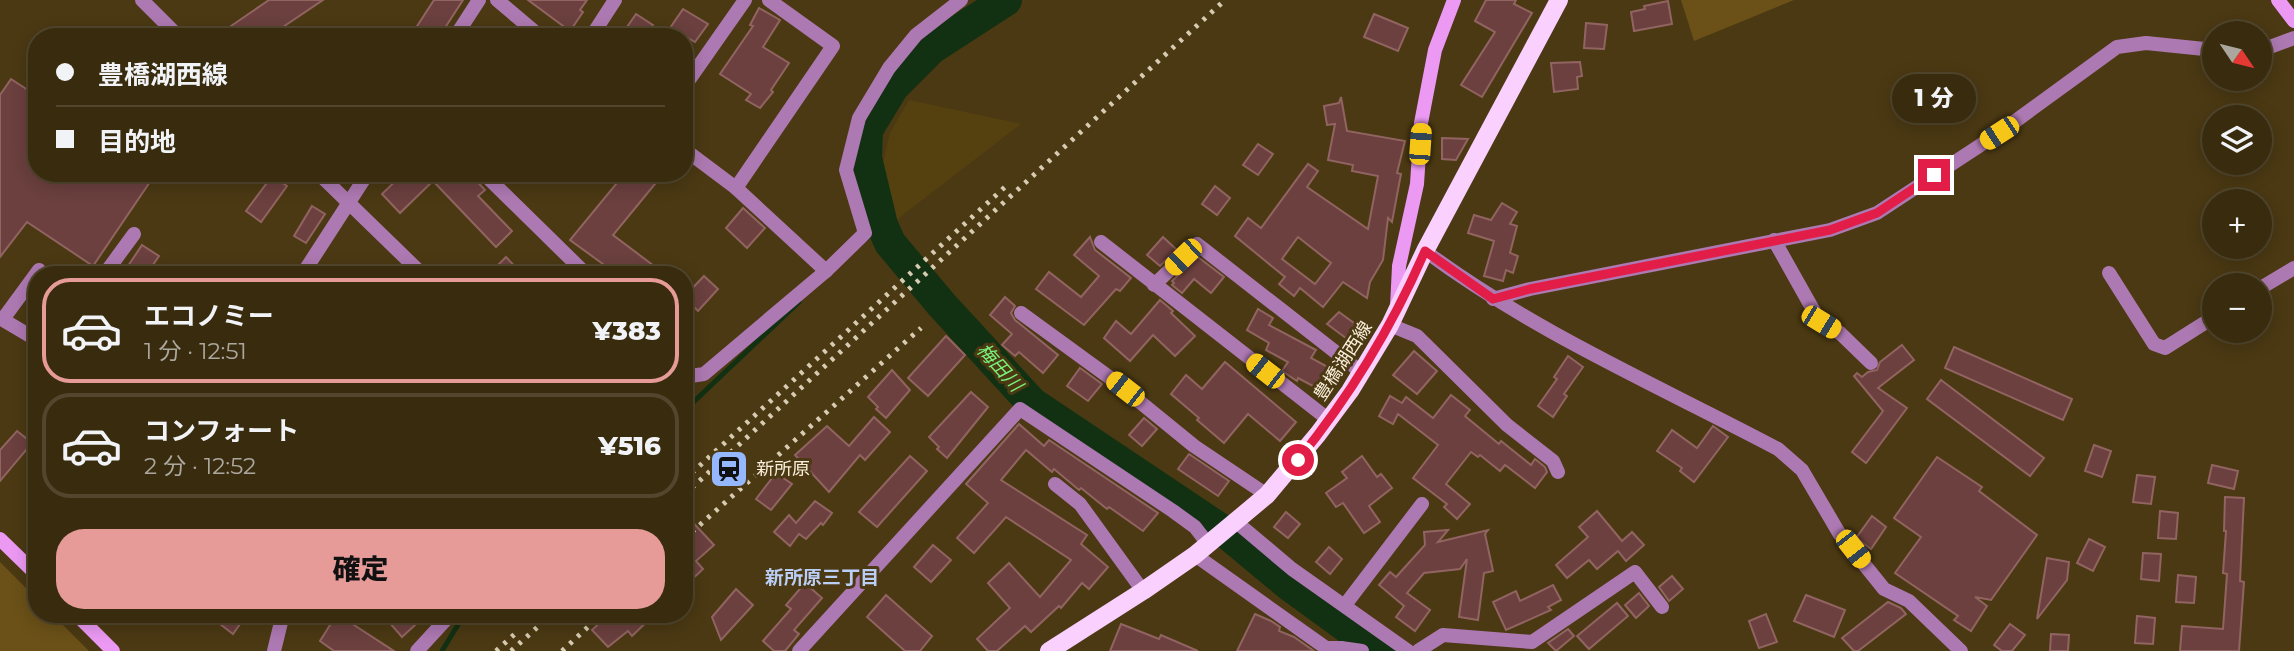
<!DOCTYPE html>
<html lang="ja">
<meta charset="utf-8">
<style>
:root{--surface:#382b0e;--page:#3f3317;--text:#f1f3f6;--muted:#aba79e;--line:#52472e;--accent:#e69b98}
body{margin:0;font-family:Montserrat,"Noto Sans JP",sans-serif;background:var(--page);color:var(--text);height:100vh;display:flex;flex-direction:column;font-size:26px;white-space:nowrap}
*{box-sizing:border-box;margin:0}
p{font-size:23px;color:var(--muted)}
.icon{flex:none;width:38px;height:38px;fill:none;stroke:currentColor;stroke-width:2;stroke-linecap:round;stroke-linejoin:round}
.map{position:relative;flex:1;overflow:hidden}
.side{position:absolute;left:28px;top:266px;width:665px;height:357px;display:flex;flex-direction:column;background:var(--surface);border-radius:28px;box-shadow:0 4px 18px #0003,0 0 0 2px var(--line)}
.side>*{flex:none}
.guide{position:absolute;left:28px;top:28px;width:665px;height:154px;border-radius:28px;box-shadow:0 4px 18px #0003,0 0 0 2px var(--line);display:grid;align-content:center;height:154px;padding:0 28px;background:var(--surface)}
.needle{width:46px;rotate:125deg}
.fabs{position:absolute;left:2202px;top:21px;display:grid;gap:14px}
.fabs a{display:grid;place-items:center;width:70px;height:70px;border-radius:50%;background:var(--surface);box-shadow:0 4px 18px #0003,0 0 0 2px var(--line);font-size:35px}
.end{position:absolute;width:32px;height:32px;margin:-16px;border:9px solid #e11d48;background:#fff;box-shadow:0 0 0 4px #fff}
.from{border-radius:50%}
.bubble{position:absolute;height:49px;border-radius:24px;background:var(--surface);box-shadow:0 4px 18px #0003,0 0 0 2px var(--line);font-size:23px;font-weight:800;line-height:49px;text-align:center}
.car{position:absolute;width:21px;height:42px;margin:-21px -10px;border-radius:9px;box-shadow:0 0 5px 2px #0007;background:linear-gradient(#f5c518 24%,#345 0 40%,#f5c518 0 76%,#345 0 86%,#f5c518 0)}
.guide b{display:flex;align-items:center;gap:24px;height:66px;font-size:26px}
.guide b+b{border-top:2px solid var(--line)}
.guide i{width:18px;height:18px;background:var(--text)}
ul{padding:12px 0 0;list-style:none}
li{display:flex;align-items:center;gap:21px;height:105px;margin:0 14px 10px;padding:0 14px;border:4px solid var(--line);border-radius:28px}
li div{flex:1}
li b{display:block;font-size:26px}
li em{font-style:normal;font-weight:800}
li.on{border-color:var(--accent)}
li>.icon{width:63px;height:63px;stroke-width:1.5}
.primary-button{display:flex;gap:14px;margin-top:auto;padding:14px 28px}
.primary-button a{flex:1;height:80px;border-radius:28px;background:var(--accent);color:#111;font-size:28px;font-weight:800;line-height:80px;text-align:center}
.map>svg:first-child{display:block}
</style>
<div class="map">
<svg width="2294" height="651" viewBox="0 0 2294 651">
<rect width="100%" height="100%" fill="#4b3913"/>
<polygon fill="#554010" points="909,100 1021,124 895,221 881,178 882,167 890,133"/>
<g fill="#6b5118">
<polygon points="1681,0 1794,0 1694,41"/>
<polygon points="0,562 37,599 37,614 52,614 89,651 0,651"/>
</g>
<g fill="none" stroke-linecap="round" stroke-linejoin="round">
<g stroke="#113112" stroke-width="5">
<polyline points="867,238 882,225"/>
<polyline points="684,411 799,302"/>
<polyline points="442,651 459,623 468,614"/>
</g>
<polyline stroke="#113112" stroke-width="32" points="1006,0 932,48 893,87 867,130 866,158 882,225 890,243 942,305 1032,403 1229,535 1288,584 1380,651"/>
</g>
<g fill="#6b403e" stroke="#916461" stroke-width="2" fill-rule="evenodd">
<polygon points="269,0 323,0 268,37 215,37"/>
<polygon points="434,0 463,0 439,37 410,37"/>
<polygon points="528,0 587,0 580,10 583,12 570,31"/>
<polygon points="1486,0 1516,0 1514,4 1532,13 1482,97 1461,85 1495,32 1475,21"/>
<polygon points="1668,1 1672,24 1634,31 1631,12 1645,9 1644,6"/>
<polygon points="759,8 780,20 763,47 789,63 771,90 773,92 760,108 746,100 751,94 720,74 753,26 750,25"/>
<polygon points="683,9 708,24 695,42 670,28"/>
<polygon points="636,14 653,25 649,32 645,37 620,37"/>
<polygon points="1374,14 1408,28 1398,51 1364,37"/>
<polygon points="1586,23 1607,25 1604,49 1584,48"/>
<polygon points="1580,62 1582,76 1577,77 1578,89 1554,92 1551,63"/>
<polygon points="11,79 37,96 37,173 156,173 93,266 27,222 0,257 0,95"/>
<path d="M1341 97 1347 131 1405 141 1397 173 1401 174 1392 222 1388 218 1383 260 1370 282 1367 298 1343 282 1323 307 1300 288 1294 296 1279 284 1285 277 1235 236 1248 218 1261 228 1308 164 1318 171 1307 187 1368 229 1378 176 1352 171 1353 165 1328 160 1335 124 1327 125 1324 106 1339 103ZM1298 237 1331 263 1315 284 1282 259Z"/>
<polygon points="1442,138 1468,139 1456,160 1442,159"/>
<polygon points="1258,144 1273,154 1258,175 1243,165"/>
<polygon points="404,173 469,173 485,190 478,196 512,231 496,247 433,181 400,213 382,194"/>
<polygon points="605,173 664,173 613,235 666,275 618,275 570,240 617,183"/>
<polygon points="272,176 287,186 261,222 246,211"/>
<polygon points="1215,186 1230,198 1217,215 1202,204"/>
<polygon points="1502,203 1517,212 1510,224 1517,226 1510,253 1518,256 1513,273 1506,270 1503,281 1484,276 1494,241 1468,233 1474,215 1491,220"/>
<polygon points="312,206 325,214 306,243 294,236"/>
<polygon points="743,208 765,228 747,248 726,228"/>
<polygon points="1090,237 1095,250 1131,278 1120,291 1116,289 1084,325 1036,289 1049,272 1081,297 1099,276 1074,255"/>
<polygon points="1163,237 1177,250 1160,266 1147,255"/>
<polygon points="142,245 159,256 146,275 135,275 126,269"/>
<polygon points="506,257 523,275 488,275"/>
<polygon points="1198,257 1224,277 1211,293 1194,279 1182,293 1172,285 1174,283 1172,281"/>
<polygon points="704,276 718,289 698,311 684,297"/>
<polygon points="1005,297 1015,306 1011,313 1015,320 1058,355 1043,373 1019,352 1015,356 1002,345 1012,334 990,315"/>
<polygon points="1160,300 1173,311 1171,313 1195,336 1175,356 1153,335 1130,361 1104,338 1116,321 1131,334"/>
<polygon points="1258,309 1273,318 1269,325 1316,350 1311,358 1335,371 1324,392 1298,378 1297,381 1282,371 1288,362 1266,350 1269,343 1247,330"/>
<polygon points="1339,312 1358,326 1347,339 1327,324"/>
<polygon points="946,336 965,355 928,396 908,378"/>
<polygon points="1902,345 1914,360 1878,388 1907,408 1866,463 1852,452 1883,411 1854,376 1857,373 1862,377 1868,372 1877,370 1880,362"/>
<polygon points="1954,347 2072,399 2063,420 1945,368"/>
<polygon points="1414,351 1437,371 1417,394 1393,375"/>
<polygon points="1568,356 1583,367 1564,394 1567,396 1553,417 1538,406 1557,379 1554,377"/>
<polygon points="1225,362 1296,422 1280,441 1248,414 1224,443 1197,420 1199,418 1171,394 1186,375 1202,389"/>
<polygon points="1080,368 1102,384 1088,401 1067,386"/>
<polygon points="892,370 910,390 886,418 876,409 878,407 868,397"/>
<polygon points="1941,380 2044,458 2030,476 1927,399"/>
<polygon points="971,392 988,407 947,458 937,449 939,447 929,437"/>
<polygon points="1451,395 1470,410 1465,416 1499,444 1501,441 1531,465 1535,459 1545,467 1547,472 1535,488 1505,465 1500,471 1480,455 1478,457 1471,452 1446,484 1470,504 1457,519 1444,507 1447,504 1413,478 1438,445 1398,414 1393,424 1379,416 1390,396 1402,403 1406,397 1433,418"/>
<polygon points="874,417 890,432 865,460 860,455 829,492 795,455 827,426 849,446"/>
<polygon points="1144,418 1157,429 1142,446 1129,435"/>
<polygon points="1019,424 1044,446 1049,440 1158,513 1143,531 1109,507 1107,509 1081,488 1079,490 1054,469 1052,472 1026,450 1001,480 1087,535 1081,544 1108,567 1089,589 1082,583 1061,608 1059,606 1031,632 1025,626 997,651 988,651 977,639 1010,608 988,583 1009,563 1040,597 1071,560 1006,517 974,553 957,538 988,503 966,484"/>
<polygon points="1713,426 1728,437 1694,482 1680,471 1682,468 1657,451 1672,430 1697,448"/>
<polygon points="17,431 32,443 0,481 0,450"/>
<polygon points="2094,445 2111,451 2102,477 2085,471"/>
<polygon points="1189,454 1229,481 1218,496 1178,469"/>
<polygon points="910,456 927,471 877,527 859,512"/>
<polygon points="1362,456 1377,477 1381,474 1392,488 1369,506 1380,522 1364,533 1343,503 1336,507 1326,493 1347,478 1342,472"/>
<polygon points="1937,457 1982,487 1979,491 2037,535 1991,600 1975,597 1987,606 1971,631 1954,620 1958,616 1895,573 1921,537 1894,518"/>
<polygon points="2212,465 2238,471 2234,489 2208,483"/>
<polygon points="776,473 792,484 771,510 756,499"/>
<polygon points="2137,475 2155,477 2151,504 2133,502"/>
<polygon points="2225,497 2244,498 2240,581 2244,582 2239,651 2180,651 2182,626 2223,629 2227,574 2223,573 2226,531 2224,531"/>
<polygon points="815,501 832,513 823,525 821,523 806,539 799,534 790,546 774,532 789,515 796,523"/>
<polygon points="1597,511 1622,541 1632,532 1644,545 1626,561 1618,551 1597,569 1589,560 1567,578 1556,565 1588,537 1579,527"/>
<polygon points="2160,511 2178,513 2176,539 2158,538"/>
<polygon points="1286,512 1300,524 1288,538 1274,527"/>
<polygon points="684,513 714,545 696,561 703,569 684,587"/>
<polygon points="1872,516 1886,527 1871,549 1856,538"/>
<polygon points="1448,530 1438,542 1488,530 1485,534 1493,571 1484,573 1478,620 1459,617 1467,559 1460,569 1424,573 1407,593 1430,610 1415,631 1396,617 1404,606 1379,585 1390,572 1396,577 1425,545 1424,532"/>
<polygon points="2089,539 2105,547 2093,571 2077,563"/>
<polygon points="933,545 951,560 931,582 914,567"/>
<polygon points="1329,547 1342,559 1330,574 1316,562"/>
<polygon points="2143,553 2161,554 2159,581 2141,579"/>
<polygon points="2047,558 2069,562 2067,580 2037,619"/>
<polygon points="2178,575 2196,577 2194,603 2176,602"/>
<polygon points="1672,576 1683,589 1669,601 1659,587"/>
<polygon points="805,583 822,598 794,630 799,634 785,651 774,651 763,641 791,609 786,605"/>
<polygon points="1553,585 1561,600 1548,607 1551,610 1506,630 1493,602 1516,591 1520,601"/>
<polygon points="736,589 753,605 721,640 712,617"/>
<polygon points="1639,593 1649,606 1636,618 1625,605"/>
<polygon points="886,595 932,636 920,651 905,651 867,617"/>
<polygon points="1806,595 1845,610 1834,637 1794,621"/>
<polygon points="1888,602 1901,608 1906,614 1858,651 1854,651 1842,638"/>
<polygon points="1617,603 1628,616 1589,649 1577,636"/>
<polygon points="207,614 247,614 233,634"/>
<polygon points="337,614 394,651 334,651 320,641"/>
<polygon points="382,614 427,614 402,637"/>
<polygon points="620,614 655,614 632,636 628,631 608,647 592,630 607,616 613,621"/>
<polygon points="1255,614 1271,621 1280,627 1279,631 1294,637 1314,651 1237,651"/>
<polygon points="1766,614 1777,642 1759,648 1749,621"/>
<polygon points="2137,616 2155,618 2153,644 2135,643"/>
<polygon points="1121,624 1159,639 1161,635 1198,651 1110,651"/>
<polygon points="2010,624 2025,635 2012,651 2002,651 1994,645"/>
<polygon points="1568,629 1574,636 1556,651 1548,643"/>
<polygon points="2051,634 2069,635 2068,651 2050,651"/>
</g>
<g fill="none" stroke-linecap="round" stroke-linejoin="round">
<g stroke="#ad79b2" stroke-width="14">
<polyline points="142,0 179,37"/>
<polyline points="497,0 541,37"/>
<polyline points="455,37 479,0"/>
<polyline points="591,37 615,0"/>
<polyline points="2259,51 2294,38"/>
<polyline points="684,87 745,0"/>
<polyline points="684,149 736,188 826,271"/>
<polyline points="318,173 423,275"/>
<polyline points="483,173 587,275"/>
<polyline points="736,188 833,46 769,0"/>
<polyline points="1774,240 1820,322 1840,333 1871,363"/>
<polyline points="1101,242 1329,420"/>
<path d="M1425 251C1534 332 1659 386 1778 449L1802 470 1839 533 1884 589 1909 601 1961 651"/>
<polyline points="2109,273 2154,344 2165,348 2214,317"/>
<polyline points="104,275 134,234"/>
<polyline points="302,275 368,173"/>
<polyline points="1154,285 1197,244 1361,372"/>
<polyline points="2259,289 2294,268"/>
<polyline points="1493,299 1530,289 1830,230 1877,213 1999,133 2117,47 2146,43 2214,50"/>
<polyline points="1021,313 1113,380 1194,446 1267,495"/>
<polyline points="0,318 37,340"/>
<polyline points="3,319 39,270"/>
<polyline points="1390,325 1417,336 1507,425 1553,461 1558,472"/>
<polyline points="684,370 690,376 704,374 826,271 865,233 846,170 859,118 889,68 916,35 961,0"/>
<polyline points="1055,484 1080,504 1143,591"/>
<polyline points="1235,521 1292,569 1408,651"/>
<polyline points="1195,555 1326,648 1341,648 1341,651"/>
<polyline points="1345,605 1422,504"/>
<polyline points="1341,648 1362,651"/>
<polyline points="274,651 283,614"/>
<polyline points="417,651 451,614"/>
<polyline points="799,651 1020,409 1173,511 1195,527 1208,544"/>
<polyline points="1418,651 1443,635 1532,642 1635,572 1662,607"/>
</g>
<g stroke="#ec99f4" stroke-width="14">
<polyline points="2278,0 2294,21"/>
<polyline points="1397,307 1399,266 1417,184 1421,123 1435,50 1454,0"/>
<polyline points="0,539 37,575"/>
<polyline points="76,614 113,651"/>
</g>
<polyline stroke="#fad0fe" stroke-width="18" points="1049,651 1143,591 1195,555 1267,495 1318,434 1350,391 1390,325 1425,251 1559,0"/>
<g stroke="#d7cbb2" stroke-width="5" stroke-dasharray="3.5 7" stroke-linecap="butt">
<polyline points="684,480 1005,187"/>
<polyline points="684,495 1225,0"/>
<polyline points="684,539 921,328"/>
<polyline points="496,651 517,632"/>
<polyline points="511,651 552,614"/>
<polyline points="562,651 602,614"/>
</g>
</g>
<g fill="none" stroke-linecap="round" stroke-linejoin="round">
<path stroke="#e11d48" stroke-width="9" d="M1298 460C1350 396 1392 327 1425 251L1493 299 1530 289 1830 230 1877 213 1934 175"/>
</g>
<defs>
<symbol id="station-square" viewBox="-11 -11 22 22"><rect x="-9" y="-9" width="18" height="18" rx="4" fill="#94b7fd" stroke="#4b3913"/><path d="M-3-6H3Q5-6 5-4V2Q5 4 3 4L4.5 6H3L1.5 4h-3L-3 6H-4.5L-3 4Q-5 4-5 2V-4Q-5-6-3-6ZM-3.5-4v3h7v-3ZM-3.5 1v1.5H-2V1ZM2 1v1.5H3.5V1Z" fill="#111"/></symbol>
</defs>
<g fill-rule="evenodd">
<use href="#station-square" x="707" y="447" width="44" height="44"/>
</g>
<g text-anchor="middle" stroke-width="6" stroke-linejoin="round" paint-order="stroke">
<g font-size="18" fill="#faefda" stroke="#4b3913">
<text transform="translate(1343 361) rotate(-57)" y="6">豊橋湖西線</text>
</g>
<g font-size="18" fill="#faefda" stroke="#4b3913" text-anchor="start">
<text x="756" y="475">新所原</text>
</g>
<g font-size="19" font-style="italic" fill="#78f279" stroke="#4b3913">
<text transform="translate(1000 367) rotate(48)" y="7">梅田川</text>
</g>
<g font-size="19" font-weight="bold" fill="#bacef6" stroke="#4b3913">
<text x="822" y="584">新所原三丁目</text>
</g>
</g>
</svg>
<div class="fabs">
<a><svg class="needle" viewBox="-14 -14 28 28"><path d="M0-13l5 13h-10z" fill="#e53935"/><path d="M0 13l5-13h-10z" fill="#aba79e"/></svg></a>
<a><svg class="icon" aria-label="layers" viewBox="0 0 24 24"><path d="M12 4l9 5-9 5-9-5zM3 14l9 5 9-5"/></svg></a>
<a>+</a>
<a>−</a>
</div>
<i class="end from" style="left:1298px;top:460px"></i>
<i class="end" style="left:1934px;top:175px"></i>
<div class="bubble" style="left:1892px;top:74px;width:84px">1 分</div>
<i class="car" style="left:1999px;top:133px;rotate:237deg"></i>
<i class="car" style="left:1420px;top:144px;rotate:4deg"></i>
<i class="car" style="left:1183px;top:257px;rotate:226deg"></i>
<i class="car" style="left:1821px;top:322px;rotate:121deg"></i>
<i class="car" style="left:1265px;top:371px;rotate:308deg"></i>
<i class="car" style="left:1125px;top:389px;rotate:308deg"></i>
<i class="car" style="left:1853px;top:549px;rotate:142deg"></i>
<div class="guide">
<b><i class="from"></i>豊橋湖西線</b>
<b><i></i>目的地</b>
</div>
<section class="side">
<ul>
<li class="on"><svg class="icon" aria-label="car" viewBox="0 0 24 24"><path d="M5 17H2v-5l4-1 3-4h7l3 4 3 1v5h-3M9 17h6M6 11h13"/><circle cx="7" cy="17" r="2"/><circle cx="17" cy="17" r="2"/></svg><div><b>エコノミー</b><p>1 分 · 12:51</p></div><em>¥383</em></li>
<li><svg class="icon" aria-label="car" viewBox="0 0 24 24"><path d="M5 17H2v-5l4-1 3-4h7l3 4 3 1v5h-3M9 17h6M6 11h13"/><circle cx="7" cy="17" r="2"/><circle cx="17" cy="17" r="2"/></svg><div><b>コンフォート</b><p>2 分 · 12:52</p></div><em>¥516</em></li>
</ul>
<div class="primary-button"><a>確定</a></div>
</section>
</div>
